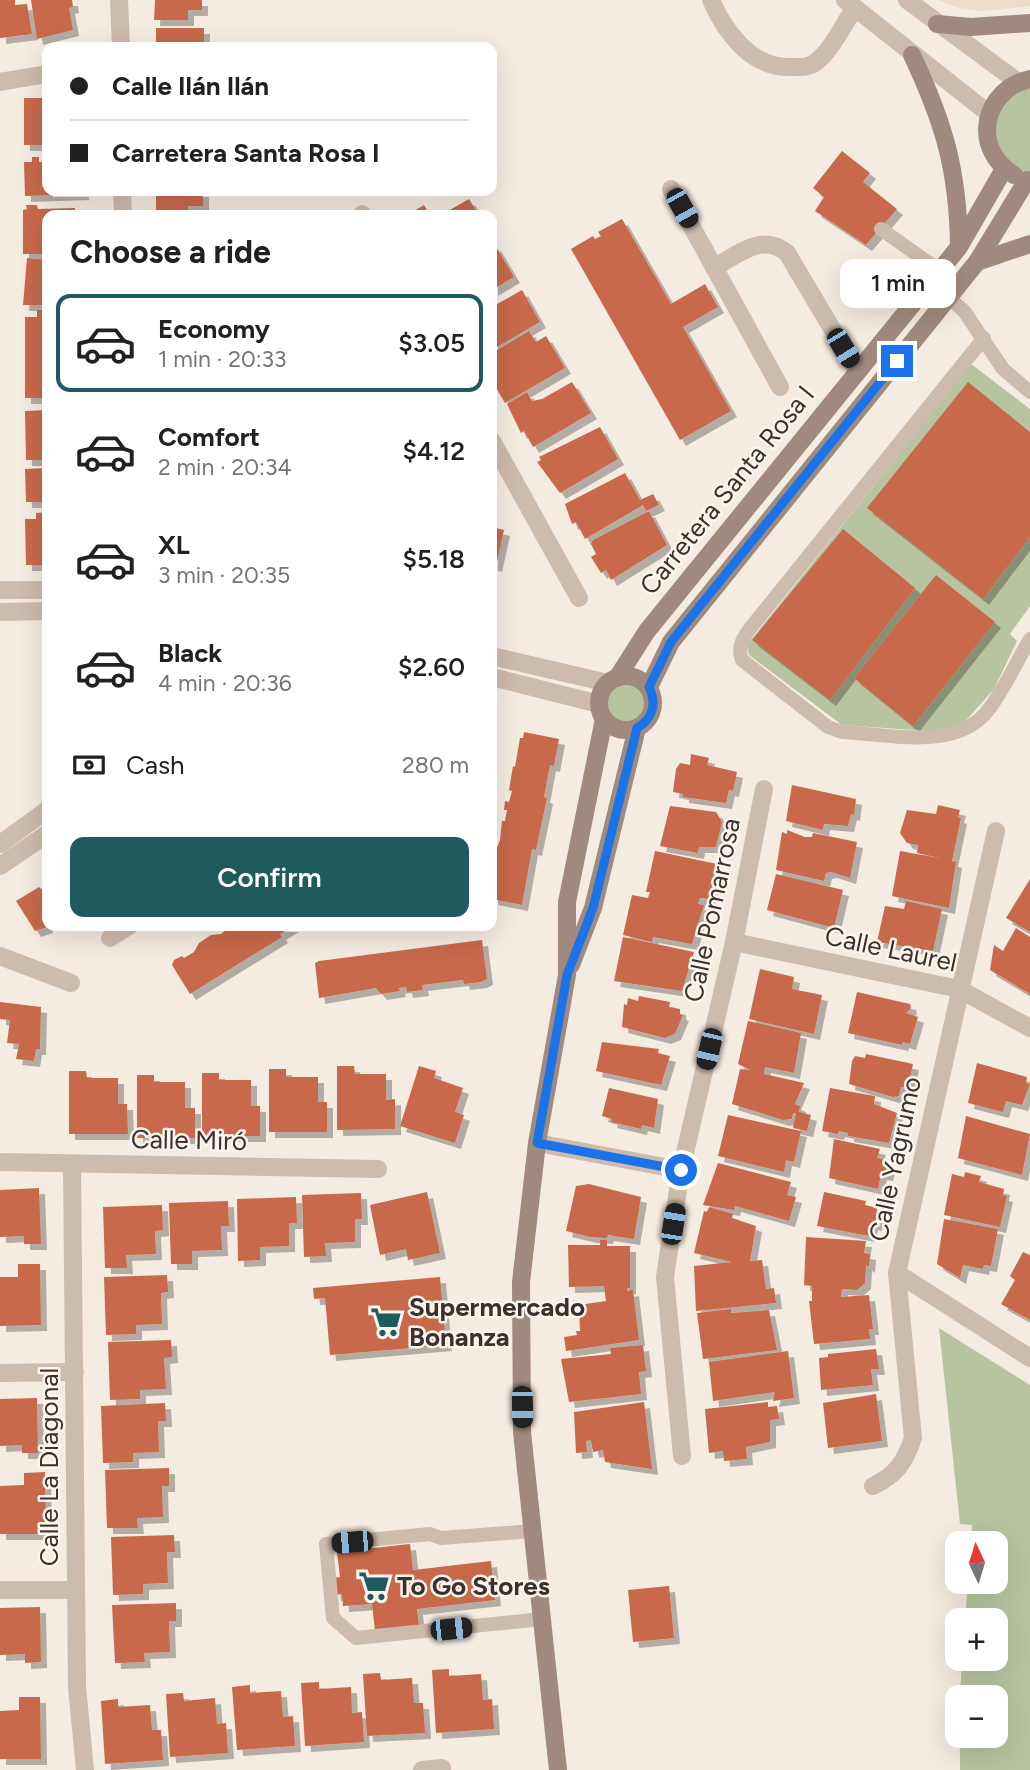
<!DOCTYPE html>
<meta charset="utf-8">
<style>
:root{--surface:#fff;--page:#f6f6f6;--text:#202124;--muted:#757577;--line:#e0e0e0;--accent:#1f5a5e}
body{margin:0;font-family:Figtree,sans-serif;background:var(--page);color:var(--text);height:100vh;display:flex;flex-direction:column;font-size:26px;white-space:nowrap}
*{box-sizing:border-box;margin:0}
p{font-size:23px;color:var(--muted)}
.icon{flex:none;width:38px;height:38px;fill:none;stroke:currentColor;stroke-width:2;stroke-linecap:round;stroke-linejoin:round}
.map{position:relative;flex:1;overflow:hidden}
.panel{position:absolute;left:42px;top:210px;width:455px;height:721px;display:flex;flex-direction:column;background:var(--surface);border-radius:14px;box-shadow:0 7px 28px #0002}
.panel>*{flex:none}
.hud{position:absolute;left:42px;top:42px;width:455px;height:154px;border-radius:14px;box-shadow:0 7px 28px #0002;display:grid;align-content:center;height:154px;padding:0 28px;background:var(--surface)}
.needle{width:46px;rotate:356deg}
.fabs{position:absolute;left:945px;top:1531px;display:grid;gap:14px}
.fabs a{display:grid;place-items:center;width:63px;height:63px;border-radius:14px;background:var(--surface);box-shadow:0 7px 28px #0002;font-size:35px}
.end{position:absolute;width:32px;height:32px;margin:-16px;border:9px solid #1a73e8;background:#fff;box-shadow:0 0 0 4px #fff}
.from{border-radius:50%}
.bubble{position:absolute;height:49px;border-radius:14px;background:var(--surface);box-shadow:0 7px 28px #0002;font-size:23px;font-weight:600;line-height:49px;text-align:center}
.car{position:absolute;width:21px;height:42px;margin:-21px -10px;border-radius:9px;box-shadow:0 0 5px 2px #0007;background:linear-gradient(#222 24%,#8ab4d8 0 40%,#222 0 76%,#8ab4d8 0 86%,#222 0)}
.hud b{display:flex;align-items:center;gap:24px;height:66px;font-size:26px}
.hud b+b{border-top:2px solid var(--line)}
.hud i{width:18px;height:18px;background:var(--text)}
ul{padding:0;list-style:none}
li{display:flex;align-items:center;gap:21px;height:98px;margin:0 14px 10px;padding:0 14px;border:4px solid transparent;border-radius:14px}
li div{flex:1}
li b{display:block;font-size:26px}
li em{font-style:normal;font-weight:600}
li.on{border-color:var(--accent)}
li>.icon{width:63px;height:63px;stroke-width:1.5}
h2{padding:0 28px;font-size:32px;line-height:84px}
.pay{display:flex;align-items:center;gap:18px;height:77px;padding:0 28px;font-size:26px}
.pay p{margin-inline-start:auto}
.action{display:flex;gap:14px;margin-top:auto;padding:14px 28px}
.action a{flex:1;height:80px;border-radius:14px;background:var(--accent);color:#fff;font-size:28px;font-weight:600;line-height:80px;text-align:center}
.map>svg:first-child{display:block}
</style>
<div class="map">
<svg width="1030" height="1770" viewBox="0 0 1030 1770">
<defs>
<filter id="shadow"><feDropShadow dx="6" dy="6" stdDeviation="0" flood-color="#0004"/></filter>
</defs>
<rect width="100%" height="100%" fill="#f4ebe1"/>
<g fill="#b8c4a0">
<polygon points="1030,85 1030,175 1013,169 993,142 997,108"/>
<polygon points="971,364 1030,409 1030,606 1010,634 1017,641 994,689 961,726 928,731 842,725 749,655 747,645"/>
<circle cx="626" cy="703" r="22"/>
<polygon points="939,1328 1030,1385 1030,1770 960,1770 960,1736 996,1736 996,1698 960,1697 962,1659 996,1659 996,1620 965,1620 968,1582 996,1582 996,1544 971,1543 972,1525 960,1524"/>
</g>
<polygon fill="#ecdcc8" points="938,0 1030,0 1030,6 982,11 959,8"/>
<g fill="#c8694b" filter="url(#shadow)">
<polygon points="0,0 15,0 15,5 27,4 32,34 0,38"/>
<polygon points="31,0 72,0 73,7 69,8 73,30 37,39"/>
<polygon points="155,0 202,0 202,10 188,10 188,20 154,20"/>
<rect x="156" y="28" width="48" height="19"/>
<rect x="24" y="98" width="23" height="47"/>
<polygon points="842,151 870,173 863,182 897,209 866,245 815,211 824,197 813,188"/>
<polygon points="32,157 39,157 39,162 47,162 47,191 83,191 83,194 25,196 24,162 32,162"/>
<polygon points="156,191 203,191 203,206 188,206 189,215 156,215"/>
<polygon points="469,199 479,215 441,215"/>
<polygon points="26,205 37,205 38,209 75,208 75,211 86,211 85,215 47,215 47,254 23,254 23,210 27,209"/>
<polygon points="424,205 430,215 407,215"/>
<polygon points="622,219 671,304 705,284 718,307 683,327 731,411 680,440 571,249 593,236 595,239 601,236 598,232"/>
<polygon points="495,245 514,277 492,290 492,247"/>
<polygon points="27,258 47,260 47,305 23,305"/>
<polygon points="522,290 540,322 492,350 492,307"/>
<polygon points="37,310 47,310 47,398 25,398 25,317 37,317"/>
<polygon points="529,331 536,342 546,336 565,368 505,403 492,381 492,353"/>
<polygon points="572,382 591,413 533,447 524,431 521,433 507,404 527,392 532,401 542,399"/>
<polygon points="968,382 1030,432 1030,537 983,599 867,508"/>
<polygon points="47,410 47,460 26,460 25,411"/>
<polygon points="600,427 618,459 560,493 537,462 541,460 539,457"/>
<polygon points="47,468 47,502 26,502 25,469"/>
<polygon points="625,473 640,500 653,494 659,505 646,511 643,505 585,539 576,522 572,524 565,504"/>
<polygon points="649,511 667,545 611,580 606,570 601,573 591,557 596,554 591,544 593,540"/>
<polygon points="47,512 47,565 26,565 25,519 36,519 36,513"/>
<polygon points="492,527 504,530 496,566 492,565"/>
<polygon points="843,529 915,588 830,700 752,640"/>
<polygon points="936,575 995,622 913,726 854,678"/>
<polygon points="524,732 559,739 554,766 550,765 544,797 547,798 536,850 532,849 522,905 492,899 492,861 500,840 502,821 505,821 507,810 504,810 505,801 509,802 512,791 509,790 513,766 515,767 520,738 523,738"/>
<polygon points="691,754 709,758 707,765 737,772 733,791 729,790 726,803 683,797 683,794 673,792 676,769 680,763 690,765"/>
<polygon points="792,785 856,799 854,815 851,814 848,826 824,824 823,830 786,821"/>
<polygon points="938,805 960,810 958,817 961,818 952,861 956,862 949,908 892,896 900,851 944,859 917,853 918,845 907,843 900,833 907,810 936,814"/>
<polygon points="670,806 716,812 722,822 716,847 699,847 698,853 660,846"/>
<polygon points="787,830 805,837 812,837 813,833 857,842 850,878 831,872 826,873 824,881 776,870 782,832 787,834"/>
<polygon points="655,851 717,864 709,899 700,898 698,904 704,905 692,944 653,937 652,942 623,935 632,895 648,898 650,892 646,892"/>
<polygon points="776,874 843,890 834,928 767,910"/>
<polygon points="1030,879 1030,932 1006,918"/>
<polygon points="47,885 47,927 35,931 16,901 39,887 41,889"/>
<polygon points="906,901 942,909 933,951 877,942 885,906 904,909"/>
<polygon points="231,926 293,926 280,934 282,937 190,994 172,965 174,960 182,956 184,958 194,952 199,943 211,935 221,934"/>
<polygon points="1016,928 1030,937 1030,994 990,970 994,945 1003,951"/>
<polygon points="623,937 694,952 682,991 614,981"/>
<polygon points="482,940 487,979 481,982 464,984 463,980 422,985 423,990 407,992 406,987 399,988 400,991 381,994 376,988 319,998 315,963 319,961"/>
<polygon points="760,969 794,977 792,989 822,995 814,1034 749,1019"/>
<polygon points="857,992 910,1004 911,1008 906,1013 918,1017 910,1044 903,1042 902,1045 848,1033"/>
<polygon points="639,996 670,1002 669,1007 680,1009 680,1014 683,1015 675,1034 665,1038 622,1027 624,1004 627,1005 628,998 638,1001"/>
<polygon points="0,1002 41,1007 40,1049 36,1049 34,1061 16,1059 19,1044 7,1043 10,1020 0,1019"/>
<polygon points="748,1021 801,1033 794,1073 765,1067 764,1074 804,1083 795,1104 800,1106 799,1112 811,1115 807,1131 793,1128 796,1113 793,1113 792,1119 783,1120 732,1104 740,1069 750,1070 738,1064"/>
<polygon points="602,1042 659,1049 658,1053 670,1056 661,1085 596,1071"/>
<polygon points="866,1054 913,1064 908,1088 901,1087 899,1096 893,1097 849,1084 852,1061 855,1056 865,1058"/>
<polygon points="977,1063 1027,1077 1026,1083 1030,1084 1022,1105 1006,1101 1003,1112 968,1103"/>
<polygon points="337,1066 354,1066 355,1074 386,1074 386,1100 395,1099 395,1129 337,1130"/>
<polygon points="419,1066 436,1071 434,1078 463,1088 455,1112 464,1115 455,1143 400,1126"/>
<polygon points="269,1069 286,1069 286,1077 318,1077 318,1102 327,1102 327,1132 269,1132"/>
<polygon points="69,1071 86,1071 87,1078 118,1078 118,1104 127,1104 128,1134 69,1134"/>
<polygon points="202,1073 219,1073 219,1080 251,1080 251,1106 260,1106 260,1136 202,1136"/>
<polygon points="137,1075 154,1075 154,1082 185,1082 185,1108 195,1108 195,1138 137,1138"/>
<polygon points="609,1088 658,1099 654,1128 642,1125 641,1129 611,1122 612,1119 602,1116"/>
<polygon points="830,1088 875,1096 874,1104 897,1113 889,1143 848,1136 848,1133 839,1131 838,1134 822,1131"/>
<polygon points="728,1115 801,1131 794,1162 786,1160 784,1172 718,1156"/>
<polygon points="966,1116 1030,1134 1022,1175 958,1158"/>
<polygon points="834,1139 880,1149 877,1158 887,1160 885,1166 889,1167 887,1175 881,1174 878,1189 829,1178"/>
<polygon points="718,1163 791,1182 787,1195 796,1197 789,1221 735,1206 734,1210 703,1205"/>
<polygon points="965,1172 981,1176 979,1182 1004,1189 1003,1195 1007,1196 1000,1227 944,1215 952,1174 964,1177"/>
<polygon points="589,1184 641,1197 634,1239 608,1235 607,1238 590,1237 566,1231 576,1186"/>
<polygon points="39,1188 41,1244 24,1244 24,1236 0,1237 0,1190"/>
<polygon points="427,1192 440,1253 408,1260 406,1249 380,1255 370,1205"/>
<polygon points="824,1192 866,1201 865,1205 877,1208 876,1225 872,1224 869,1236 817,1226"/>
<polygon points="361,1193 362,1219 355,1219 355,1242 325,1243 326,1256 304,1257 302,1195"/>
<polygon points="296,1197 297,1223 289,1223 289,1246 260,1247 260,1260 238,1261 237,1199"/>
<polygon points="228,1201 229,1226 221,1226 222,1250 192,1251 192,1264 171,1264 169,1203"/>
<polygon points="162,1205 163,1230 155,1231 156,1254 126,1255 127,1268 105,1268 103,1207"/>
<polygon points="709,1207 733,1214 732,1218 756,1226 750,1261 762,1260 766,1289 774,1288 776,1303 696,1311 694,1266 732,1262 694,1253 704,1211 707,1212"/>
<polygon points="944,1219 998,1229 991,1266 984,1265 983,1269 963,1265 960,1278 937,1264"/>
<polygon points="806,1237 866,1241 864,1253 870,1254 869,1267 866,1265 865,1283 857,1290 842,1289 841,1297 869,1295 873,1329 869,1329 870,1339 814,1344 809,1301 812,1301 812,1286 804,1285"/>
<polygon points="600,1240 607,1240 607,1246 630,1246 630,1288 627,1288 627,1291 633,1290 639,1340 566,1351 564,1337 577,1335 576,1331 580,1331 579,1309 586,1308 585,1304 606,1301 604,1286 569,1287 568,1245 600,1245"/>
<polygon points="1023,1252 1030,1255 1030,1320 1001,1304 1015,1280 1010,1276"/>
<polygon points="18,1264 40,1264 41,1325 0,1326 0,1277 18,1277"/>
<polygon points="167,1275 168,1292 161,1293 162,1324 136,1325 136,1334 106,1335 104,1277"/>
<polygon points="440,1277 446,1345 330,1355 325,1298 314,1299 313,1288"/>
<polygon points="731,1309 731,1313 769,1310 777,1350 703,1359 697,1313"/>
<polygon points="171,1340 172,1357 164,1358 166,1389 140,1390 140,1399 110,1400 108,1342"/>
<polygon points="643,1345 646,1371 639,1372 641,1394 569,1402 561,1359 611,1354 610,1348"/>
<polygon points="876,1349 879,1369 871,1369 873,1385 821,1390 819,1358 828,1357 828,1354"/>
<polygon points="788,1351 794,1398 773,1401 775,1392 713,1401 709,1362"/>
<polygon points="876,1394 882,1441 828,1448 823,1403"/>
<polygon points="37,1398 38,1453 22,1453 22,1445 0,1446 0,1399"/>
<polygon points="644,1402 652,1469 605,1462 603,1450 593,1452 591,1440 586,1441 587,1452 576,1453 574,1412"/>
<polygon points="768,1402 768,1407 777,1406 779,1419 770,1420 770,1442 746,1447 747,1459 724,1461 723,1451 709,1453 705,1409"/>
<polygon points="165,1403 166,1421 158,1421 159,1452 133,1453 133,1462 103,1463 101,1406"/>
<polygon points="169,1468 169,1486 162,1486 163,1517 137,1518 138,1528 107,1528 105,1470"/>
<polygon points="45,1472 46,1534 0,1534 0,1486 24,1485 24,1473"/>
<polygon points="174,1535 175,1552 167,1552 168,1583 143,1584 143,1594 113,1595 111,1537"/>
<polygon points="410,1544 413,1570 491,1561 495,1600 417,1609 419,1626 375,1631 372,1604 343,1606 342,1594 335,1595 333,1578 340,1577 337,1552"/>
<polygon points="669,1586 674,1638 633,1642 628,1590"/>
<polygon points="176,1603 176,1621 169,1621 170,1652 144,1653 145,1662 115,1663 112,1605"/>
<polygon points="40,1607 41,1662 25,1663 25,1654 0,1655 0,1608"/>
<polygon points="449,1669 449,1676 481,1674 483,1700 492,1699 494,1729 436,1733 432,1670"/>
<polygon points="380,1673 381,1680 412,1678 414,1703 423,1703 425,1733 367,1736 363,1674"/>
<polygon points="319,1682 319,1689 351,1687 352,1713 362,1712 364,1742 305,1746 301,1683"/>
<polygon points="250,1685 250,1693 281,1691 283,1717 293,1716 295,1746 237,1750 232,1687"/>
<polygon points="183,1693 184,1701 215,1698 217,1724 226,1723 228,1753 170,1757 166,1694"/>
<polygon points="19,1697 40,1697 41,1759 0,1759 0,1711 19,1710"/>
<polygon points="118,1699 118,1707 150,1705 152,1730 161,1730 163,1760 105,1764 101,1701"/>
</g>
<g fill="none" stroke-linecap="round" stroke-linejoin="round">
<g stroke="#cdbbac" stroke-width="14">
<polyline points="881,229 940,271"/>
<polyline points="930,282 964,311 1003,369 1030,392"/>
<path d="M984 338 756 621C746 634 736 644 742 660L828 727 842 732C888 734 958 752 989 709 1005 688 1017 661 1030 639"/>
<polyline points="533,1531 441,1538 430,1534 326,1544 333,1618 356,1638 542,1619"/>
</g>
<g stroke="#cdbbac" stroke-width="18">
<polyline points="119,0 121,47"/>
<path d="M711 0C725 32 751 68 790 67 799 67 808 68 816 62 832 50 843 24 855 8"/>
<polyline points="845,0 988,113"/>
<polyline points="907,0 1018,82"/>
<polyline points="0,82 47,74"/>
<polyline points="671,189 780,387"/>
<polyline points="122,191 123,215"/>
<polyline points="362,214 363,215"/>
<path d="M714 268C737 255 762 232 787 253L857 371"/>
<polyline points="492,441 579,598"/>
<polyline points="0,590 47,590"/>
<polyline points="0,612 47,611"/>
<polyline points="492,656 608,683"/>
<polyline points="492,677 599,704"/>
<polyline points="0,844 47,810"/>
<polyline points="0,866 47,834"/>
<polyline points="110,938 129,926"/>
<polyline points="734,942 959,989 1030,1028"/>
<polyline points="0,956 71,983"/>
<polyline points="537,1143 681,1170"/>
<polyline points="0,1162 378,1169"/>
<polyline points="72,1164 77,1687 85,1770"/>
<polyline points="897,1273 1030,1358"/>
<polyline points="0,1373 75,1372"/>
<polyline points="682,1456 665,1277 681,1170 734,942 764,789"/>
<path d="M873 1486C896 1475 905 1462 913 1438L897 1273 996 831"/>
<polyline points="0,1590 76,1590"/>
<polyline points="422,1770 442,1768"/>
</g>
<g stroke="#a18a7d" stroke-width="18">
<polyline points="937,24 971,27 1030,23"/>
<path d="M912 55C944 123 958 170 959 246"/>
<path d="M1014 175C971 149 982 90 1030 79"/>
<polyline points="977,262 1030,244"/>
<circle cx="626" cy="703" r="27"/>
<polyline points="617,678 647,631 959,247 1004,169"/>
<polyline points="649,687 671,642 977,262 1027,180"/>
<polyline points="571,965 593,908 637,728"/>
<polyline points="558,1770 522,1432 521,1282 537,1143 567,975 567,902 604,719"/>
</g>
</g>
<g fill="none" stroke-linecap="round" stroke-linejoin="round">
<path stroke="#1a73e8" stroke-width="9" d="M681 1170 537 1143 567 975 593 908 637 728C653 719 657 703 649 687L671 642 897 361"/>
</g>
<defs>
<symbol id="supermarket-bare" viewBox="-9 -9 18 18"><path d="M-6-5.5h2.5l.6 2H6L4.5 2H-2.5L-4.4-4H-6ZM-1.5 3.2a1.3 1.3 0 1 0 .1 0ZM3 3.2a1.3 1.3 0 1 0 .1 0Z" fill="#1f5a5e" stroke="#fbf5ee" stroke-width="2.5" paint-order="stroke"/></symbol>
</defs>
<g fill-rule="evenodd">
<use href="#supermarket-bare" x="364" y="1300" width="44" height="44"/>
<use href="#supermarket-bare" x="352" y="1564" width="44" height="44"/>
</g>
<g text-anchor="middle" stroke-width="5" stroke-linejoin="round" paint-order="stroke">
<g font-size="26" fill="#3b302b" stroke="#fbf5ee">
<text transform="translate(727 490) rotate(-51)" y="9">Carretera Santa Rosa I</text>
<text transform="translate(712 910) rotate(-78)" y="9">Calle Pomarrosa</text>
<text transform="translate(891 949) rotate(12)" y="9">Calle Laurel</text>
<text transform="translate(189 1140) rotate(1)" y="9">Calle Miró</text>
<text transform="translate(895 1159) rotate(-78)" y="9">Calle Yagrumo</text>
<text transform="translate(49 1467) rotate(-90)" y="9">Calle La Diagonal</text>
</g>
<g font-size="26" font-weight="bold" fill="#3b302b" stroke="#fbf5ee" text-anchor="start">
<text x="409" y="1316">Supermercado<tspan x="409" dy="30">Bonanza</tspan></text>
<text x="397" y="1595">To Go Stores</text>
</g>
</g>
</svg>
<div class="fabs">
<a><svg class="needle" viewBox="-14 -14 28 28"><path d="M0-13l5 13h-10z" fill="#e53935"/><path d="M0 13l5-13h-10z" fill="#757577"/></svg></a>
<a>+</a>
<a>−</a>
</div>
<i class="end from" style="left:681px;top:1170px"></i>
<i class="end" style="left:897px;top:361px"></i>
<div class="bubble" style="left:840px;top:259px;width:116px">1 min</div>
<i class="car" style="left:682px;top:208px;rotate:151deg"></i>
<i class="car" style="left:843px;top:348px;rotate:149deg"></i>
<i class="car" style="left:709px;top:1049px;rotate:193deg"></i>
<i class="car" style="left:673px;top:1224px;rotate:9deg"></i>
<i class="car" style="left:522px;top:1407px;rotate:179deg"></i>
<i class="car" style="left:352px;top:1542px;rotate:265deg"></i>
<i class="car" style="left:451px;top:1629px;rotate:84deg"></i>
<div class="hud">
<b><i class="from"></i>Calle Ilán Ilán</b>
<b><i></i>Carretera Santa Rosa I</b>
</div>
<section class="panel">
<h2>Choose a ride</h2>
<ul>
<li class="on"><svg class="icon" aria-label="car" viewBox="0 0 24 24"><path d="M5 17H2v-5l4-1 3-4h7l3 4 3 1v5h-3M9 17h6M6 11h13"/><circle cx="7" cy="17" r="2"/><circle cx="17" cy="17" r="2"/></svg><div><b>Economy</b><p>1 min · 20:33</p></div><em>$3.05</em></li>
<li><svg class="icon" aria-label="car" viewBox="0 0 24 24"><path d="M5 17H2v-5l4-1 3-4h7l3 4 3 1v5h-3M9 17h6M6 11h13"/><circle cx="7" cy="17" r="2"/><circle cx="17" cy="17" r="2"/></svg><div><b>Comfort</b><p>2 min · 20:34</p></div><em>$4.12</em></li>
<li><svg class="icon" aria-label="car" viewBox="0 0 24 24"><path d="M5 17H2v-5l4-1 3-4h7l3 4 3 1v5h-3M9 17h6M6 11h13"/><circle cx="7" cy="17" r="2"/><circle cx="17" cy="17" r="2"/></svg><div><b>XL</b><p>3 min · 20:35</p></div><em>$5.18</em></li>
<li><svg class="icon" aria-label="car" viewBox="0 0 24 24"><path d="M5 17H2v-5l4-1 3-4h7l3 4 3 1v5h-3M9 17h6M6 11h13"/><circle cx="7" cy="17" r="2"/><circle cx="17" cy="17" r="2"/></svg><div><b>Black</b><p>4 min · 20:36</p></div><em>$2.60</em></li>
</ul>
<div class="pay"><svg class="icon" aria-label="cash" viewBox="0 0 24 24"><path d="M3 7h18v10H3z"/><circle cx="12" cy="12" r="2"/></svg>Cash<p>280 m</p></div>
<div class="action"><a>Confirm</a></div>
</section>
</div>
